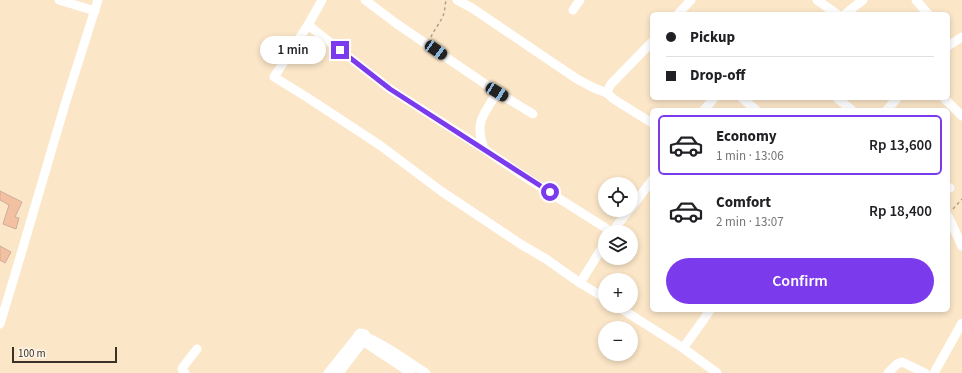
<!DOCTYPE html>
<meta charset="utf-8">
<style>
:root{--surface:#fff;--page:#f6f6f6;--text:#202124;--muted:#757577;--line:#e0e0e0;--accent:#7c3aed}
body{margin:0;font-family:"Source Sans 3",sans-serif;background:var(--page);color:var(--text);height:100vh;display:flex;flex-direction:column;font-size:15px;white-space:nowrap}
*{box-sizing:border-box;margin:0}
p{font-size:13px;color:var(--muted)}
.icon{flex:none;width:22px;height:22px;fill:none;stroke:currentColor;stroke-width:2;stroke-linecap:round;stroke-linejoin:round}
.map{position:relative;flex:1;overflow:hidden}
.side{position:absolute;left:650px;top:108px;width:300px;height:204px;display:flex;flex-direction:column;background:var(--surface);border-radius:6px;box-shadow:0 2px 6px #0003}
.side>*{flex:none}
.top-card{position:absolute;left:650px;top:12px;width:300px;height:88px;border-radius:6px;box-shadow:0 2px 6px #0003;display:grid;align-content:center;height:88px;padding:0 16px;background:var(--surface)}
.buttons{position:absolute;left:598px;top:177px;display:grid;gap:8px}
.buttons a{display:grid;place-items:center;width:40px;height:40px;border-radius:50%;background:var(--surface);box-shadow:0 2px 6px #0003;font-size:20px}
.scale{position:absolute;left:12px;bottom:10px;width:105px;box-sizing:border-box;padding-left:4px;border:2px solid #3a3227;border-top:0;font-size:11px;line-height:14px;white-space:nowrap;color:#3a3227;-webkit-text-stroke:3px #fef5e9;paint-order:stroke}
.end{position:absolute;width:18px;height:18px;margin:-9px;border:5px solid #7c3aed;background:#fff;box-shadow:0 0 0 2px #fff}
.from{border-radius:50%}
.bubble{position:absolute;height:28px;border-radius:14px;background:var(--surface);box-shadow:0 2px 6px #0003;font-size:13px;font-weight:600;line-height:28px;text-align:center}
.car{position:absolute;width:12px;height:24px;margin:-12px -6px;border-radius:5px;box-shadow:0 0 3px 1px #0007;background:linear-gradient(#222 24%,#8ab4d8 0 40%,#222 0 76%,#8ab4d8 0 86%,#222 0)}
.top-card b{display:flex;align-items:center;gap:14px;height:38px;font-size:15px}
.top-card b+b{border-top:1px solid var(--line)}
.top-card i{width:10px;height:10px;background:var(--text)}
ul{padding:7px 0 0;list-style:none}
li{display:flex;align-items:center;gap:12px;height:60px;margin:0 8px 6px;padding:0 8px;border:2px solid transparent;border-radius:6px}
li div{flex:1}
li b{display:block;font-size:15px}
li em{font-style:normal;font-weight:600}
li.on{border-color:var(--accent)}
li>.icon{width:36px;height:36px;stroke-width:1.5}
.cta{display:flex;gap:8px;margin-top:auto;padding:8px 16px}
.cta a{flex:1;height:46px;border-radius:24px;background:var(--accent);color:#fff;font-size:16px;font-weight:600;line-height:46px;text-align:center}
.map>svg:first-child{display:block}
</style>
<div class="map">
<svg width="962" height="373" viewBox="0 0 962 373">
<rect width="100%" height="100%" fill="#fbe6c8"/>
<g fill="#f3c0a2" stroke="#cdad9b">
<polygon points="0,191 22,202 15,217 19,218 16,229 3,224 9,205 0,200"/>
<polygon points="0,246 11,252 5,263 0,260"/>
</g>
<g fill="none" stroke-linecap="round" stroke-linejoin="round">
<g stroke="#b0a08a" stroke-width="1.5" stroke-dasharray="3 3" stroke-linecap="butt">
<path d="M431 37C434 30 440 23 443 16 445 11 445 5 446 0"/>
<polyline points="953,209 962,199"/>
</g>
<g stroke="#fff" stroke-width="9">
<polyline points="59,0 95,11"/>
<polyline points="322,0 308,25 274,77 305,96 381,146 441,191 522,245 546,259 580,283 605,298"/>
<path d="M365 0 397 24 497 92C484 116 474 120 484 149L525 177 612 232"/>
<polyline points="457,0 472,8 577,79 594,88 607,93"/>
<polyline points="817,0 837,14"/>
<polyline points="916,0 928,14"/>
<polyline points="573,10 580,0"/>
<polyline points="678,14 691,0"/>
<polyline points="845,14 863,0"/>
<polyline points="308,25 390,89 484,149"/>
<path d="M652 42 611 84C606 93 607 94 615 100L652 123"/>
<polyline points="948,46 962,37"/>
<polyline points="497,92 533,114"/>
<polyline points="742,98 756,110"/>
<polyline points="837,98 852,110"/>
<polyline points="944,98 962,116"/>
<polyline points="704,110 714,98"/>
<polyline points="887,110 897,98"/>
<polyline points="948,187 950,188"/>
<polyline points="631,208 652,180"/>
<polyline points="948,216 962,246"/>
<polyline points="612,232 629,210"/>
<polyline points="580,283 605,243"/>
<polyline points="617,306 683,348 717,373"/>
<polyline points="0,324 16,271 66,101 98,0"/>
<path d="M366 337C388 346 406 361 426 373"/>
<polyline points="364,342 411,373"/>
<polyline points="683,348 702,322 710,310"/>
<polyline points="185,373 182,369 183,367 197,349"/>
<polyline points="328,373 357,337"/>
<polyline points="339,373 362,343 366,340 366,337 365,334 360,333 358,335 357,339 360,342 362,343"/>
<polyline points="888,373 897,364 902,362 925,373"/>
<polyline points="934,373 962,323"/>
</g>
</g>
<g fill="none" stroke-linecap="round" stroke-linejoin="round">
<polyline stroke="#7c3aed" stroke-width="5" points="340,50 390,89 550,192"/>
</g>
</svg>
<div class="buttons">
<a><svg class="icon" aria-label="locate" viewBox="0 0 24 24"><circle cx="12" cy="12" r="6"/><path d="M12 2v4M12 18v4M2 12h4M18 12h4"/></svg></a>
<a><svg class="icon" aria-label="layers" viewBox="0 0 24 24"><path d="M12 4l9 5-9 5-9-5zM3 14l9 5 9-5"/></svg></a>
<a>+</a>
<a>−</a>
</div>
<div class="scale">100 m</div>
<i class="end from" style="left:550px;top:192px"></i>
<i class="end" style="left:340px;top:50px"></i>
<div class="bubble" style="left:260px;top:36px;width:66px">1 min</div>
<i class="car" style="left:436px;top:50px;rotate:125deg"></i>
<i class="car" style="left:497px;top:92px;rotate:121deg"></i>
<div class="top-card">
<b><i class="from"></i>Pickup</b>
<b><i></i>Drop-off</b>
</div>
<section class="side">
<ul>
<li class="on"><svg class="icon" aria-label="car" viewBox="0 0 24 24"><path d="M5 17H2v-5l4-1 3-4h7l3 4 3 1v5h-3M9 17h6M6 11h13"/><circle cx="7" cy="17" r="2"/><circle cx="17" cy="17" r="2"/></svg><div><b>Economy</b><p>1 min · 13:06</p></div><em>Rp 13,600</em></li>
<li><svg class="icon" aria-label="car" viewBox="0 0 24 24"><path d="M5 17H2v-5l4-1 3-4h7l3 4 3 1v5h-3M9 17h6M6 11h13"/><circle cx="7" cy="17" r="2"/><circle cx="17" cy="17" r="2"/></svg><div><b>Comfort</b><p>2 min · 13:07</p></div><em>Rp 18,400</em></li>
</ul>
<div class="cta"><a>Confirm</a></div>
</section>
</div>
